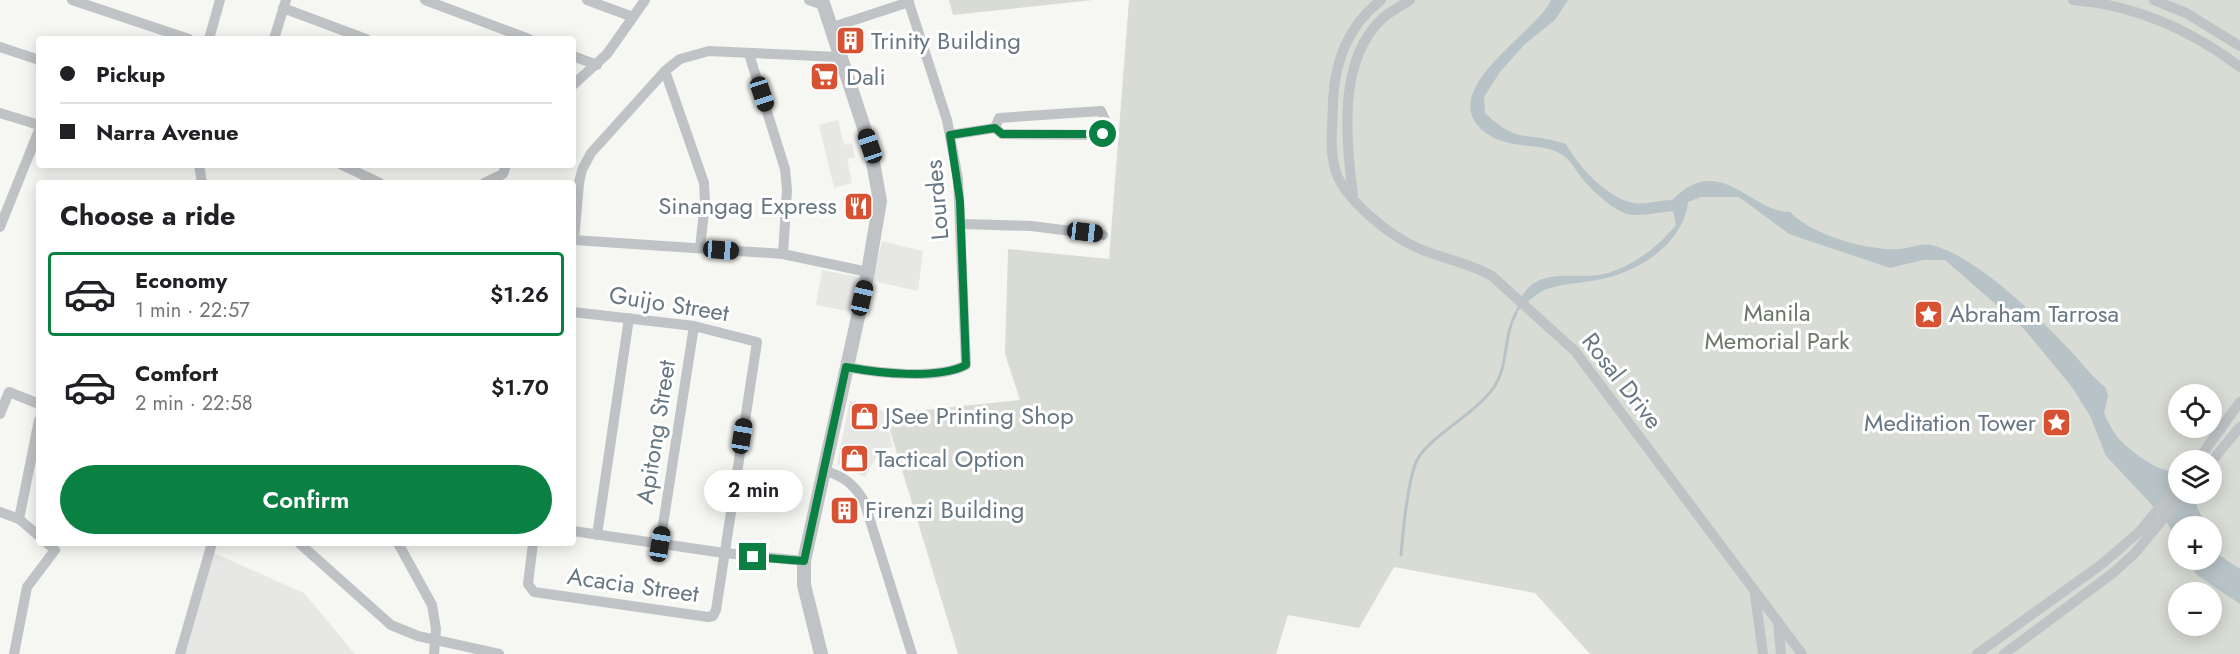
<!DOCTYPE html>
<meta charset="utf-8">
<style>
:root{--surface:#fff;--page:#f6f6f6;--text:#202124;--muted:#757577;--line:#e0e0e0;--accent:#0b8043}
body{margin:0;font-family:Jost,sans-serif;background:var(--page);color:var(--text);height:100vh;display:flex;flex-direction:column;font-size:22px;white-space:nowrap}
*{box-sizing:border-box;margin:0}
p{font-size:20px;color:var(--muted)}
.icon{flex:none;width:33px;height:33px;fill:none;stroke:currentColor;stroke-width:2;stroke-linecap:round;stroke-linejoin:round}
.map{position:relative;flex:1;overflow:hidden}
.side{position:absolute;left:36px;top:180px;width:540px;height:366px;display:flex;flex-direction:column;background:var(--surface);border-radius:6px;box-shadow:0 3px 15px #0003}
.side>*{flex:none}
.hud{position:absolute;left:36px;top:36px;width:540px;height:132px;border-radius:6px;box-shadow:0 3px 15px #0003;display:grid;align-content:center;height:132px;padding:0 24px;background:var(--surface)}
.buttons{position:absolute;left:2168px;top:384px;display:grid;gap:12px}
.buttons a{display:grid;place-items:center;width:54px;height:54px;border-radius:50%;background:var(--surface);box-shadow:0 3px 15px #0003;font-size:30px}
.end{position:absolute;width:27px;height:27px;margin:-14px;border:8px solid #0b8043;background:#fff;box-shadow:0 0 0 3px #fff}
.from{border-radius:50%}
.bubble{position:absolute;height:42px;border-radius:21px;background:var(--surface);box-shadow:0 3px 15px #0003;font-size:20px;font-weight:600;line-height:42px;text-align:center}
.car{position:absolute;width:18px;height:36px;margin:-18px -9px;border-radius:8px;box-shadow:0 0 4px 2px #0007;background:linear-gradient(#222 24%,#8ab4d8 0 40%,#222 0 76%,#8ab4d8 0 86%,#222 0)}
.hud b{display:flex;align-items:center;gap:21px;height:57px;font-size:22px}
.hud b+b{border-top:2px solid var(--line)}
.hud i{width:15px;height:15px;background:var(--text)}
ul{padding:0;list-style:none}
li{display:flex;align-items:center;gap:18px;height:84px;margin:0 12px 9px;padding:0 12px;border:3px solid transparent;border-radius:6px}
li div{flex:1}
li b{display:block;font-size:22px}
li em{font-style:normal;font-weight:600}
li.current{border-color:var(--accent)}
li>.icon{width:54px;height:54px;stroke-width:1.5}
h2{padding:0 24px;font-size:27px;line-height:72px}
.button{display:flex;gap:12px;margin-top:auto;padding:12px 24px}
.button a{flex:1;height:69px;border-radius:36px;background:var(--accent);color:#fff;font-size:24px;font-weight:600;line-height:69px;text-align:center}
.map>svg:first-child{display:block}
</style>
<div class="map">
<svg width="2240" height="654" viewBox="0 0 2240 654">
<rect width="100%" height="100%" fill="#f6f6f3"/>
<g fill="#e7e7e6">
<polygon points="838,120 844,145 852,143 855,157 847,159 852,183 834,188 819,125"/>
<polygon points="882,241 923,251 918,291 873,281"/>
<polygon points="822,270 859,277 852,312 816,305"/>
<polygon points="850,401 881,410 885,414 893,447 880,450 865,477 837,464"/>
<polygon points="214,553 304,593 355,654 184,654"/>
</g>
<g fill="#d8dcd4" fill-rule="evenodd">
<polygon points="949,0 1093,0 953,15"/>
<path d="M1129 0H2240V654H1590L1535 593 1394 567 1359 628 1288 615 1276 654H958L885 414 1020 400 1005 354 1008 249 1109 259ZM2178 394H2211V428H2178ZM2178 460H2211V494H2178ZM2178 526H2211V560H2178ZM2178 592H2211V626H2178Z"/>
</g>
<g fill="#b8c3c7">
<path d="M1551 0H1568L1555 20 1525 44 1500 72 1484 97 1485 113C1518 145 1528 131 1566 144 1579 167 1606 197 1633 203 1644 205 1660 200 1672 200 1720 151 1750 212 1790 212 1812 235 1868 251 1900 249 1909 248 1922 243 1931 245 1973 254 2035 314 2065 345 2079 359 2090 375 2106 388L2108 397 2104 413C2108 422 2113 432 2119 439 2132 452 2159 474 2178 471V494H2199L2196 504 2206 526H2178V544L2166 520 2106 456 2090 416 2072 387 2024 329 1945 260H1923L1890 268 1789 234 1739 197H1701L1688 202C1684 240 1646 267 1610 277 1590 283 1567 282 1547 289 1534 294 1524 306 1514 314 1518 307 1521 296 1527 289 1547 267 1582 281 1608 273 1634 265 1658 247 1676 225L1673 211C1660 212 1640 217 1627 214 1614 210 1596 194 1587 184 1578 175 1573 163 1564 156 1544 141 1510 151 1486 133 1431 92 1537 33 1551 0Z"/>
<polygon points="2211,537 2219,555 2240,569 2240,604 2197,575 2187,560 2211,560"/>
</g>
<g fill="none" stroke-linecap="round" stroke-linejoin="round">
<path stroke="#b8c3c7" stroke-width="3" d="M1401 555C1403 532 1407 481 1417 460 1432 434 1475 415 1494 387 1509 365 1503 336 1516 313"/>
<g stroke="#bfc3c6" stroke-width="10">
<polyline points="72,0 189,39"/>
<polyline points="425,0 529,39"/>
<polyline points="587,0 633,17"/>
<polyline points="809,0 823,5"/>
<path d="M1381 0C1349 25 1335 60 1333 100 1333 122 1329 147 1335 169 1343 199 1391 237 1420 249 1444 259 1470 263 1492 276L1575 351 1802 654"/>
<path d="M2073 0C2135 5 2191 30 2240 67"/>
<polyline points="2154,0 2186,13 2240,46"/>
<polyline points="283,8 366,39"/>
<polyline points="830,28 909,2"/>
<polyline points="209,39 220,0"/>
<polyline points="274,39 286,0"/>
<polyline points="0,47 39,60"/>
<polyline points="749,54 785,169 787,190 783,254"/>
<polyline points="573,56 597,65"/>
<polyline points="839,57 709,51 680,59 665,71 591,153 582,170 579,183 574,240 783,254 868,272"/>
<polyline points="665,71 704,183 705,203 700,248"/>
<polyline points="573,85 607,54 645,0"/>
<polyline points="0,113 39,125"/>
<polyline points="950,135 995,128 1002,134 1102,135 1105,133 1106,122 1101,111 999,118 995,128"/>
<polyline points="199,165 202,183"/>
<polyline points="342,165 380,183"/>
<polyline points="484,183 503,174 506,165"/>
<path d="M1353 195C1346 141 1337 59 1383 18 1391 11 1401 6 1410 0"/>
<polyline points="962,224 1031,226 1103,235"/>
<polyline points="0,227 39,130"/>
<path d="M847 367C878 373 937 380 966 365L958 179 947 120 908 0"/>
<polyline points="0,414 9,392 39,404"/>
<polyline points="2198,460 2240,402"/>
<polyline points="2211,462 2240,427"/>
<path d="M823 470C843 476 853 483 864 501L912 654"/>
<polyline points="0,512 19,519 39,536"/>
<polyline points="19,519 39,420"/>
<polyline points="573,531 724,553 804,561"/>
<polyline points="597,535 629,318"/>
<polyline points="299,543 391,625 418,636 499,654"/>
<polyline points="398,543 432,605 436,629 434,654"/>
<polyline points="533,543 528,584 534,592 708,617 713,616 716,610 757,342 694,326 573,312"/>
<polyline points="660,544 694,326"/>
<polyline points="1755,594 1763,654"/>
<polyline points="1778,621 1781,654"/>
<polyline points="14,654 27,587 55,550 47,543"/>
<polyline points="180,654 212,543"/>
<polyline points="1977,654 2102,564 2140,531 2178,485"/>
<polyline points="2004,654 2113,573 2134,554 2184,494"/>
</g>
<polyline stroke="#bfc3c6" stroke-width="14" points="821,654 804,585 804,561 868,272 880,201 870,146 822,0"/>
</g>
<g fill="none" stroke-linecap="round" stroke-linejoin="round">
<path stroke="#0b8043" stroke-width="8" d="M753 557 804 561 846 367C878 373 937 380 966 365L960 201 950 135 995 128 1002 134H1103"/>
</g>
<defs>
<symbol id="building-square" viewBox="-11 -11 22 22"><rect x="-9" y="-9" width="18" height="18" rx="4" fill="#d75232" stroke="#fff"/><path d="M-4-6H4V6H1V3H-1V6H-4ZM-2.5-4.3h1.7v1.8h-1.7ZM.8-4.3h1.7v1.8H.8ZM-2.5-1h1.7V.8h-1.7ZM.8-1h1.7V.8H.8Z" fill="#fff"/></symbol>
<symbol id="supermarket-square" viewBox="-11 -11 22 22"><rect x="-9" y="-9" width="18" height="18" rx="4" fill="#d75232" stroke="#fff"/><path d="M-6-5.5h2.5l.6 2H6L4.5 2H-2.5L-4.4-4H-6ZM-1.5 3.2a1.3 1.3 0 1 0 .1 0ZM3 3.2a1.3 1.3 0 1 0 .1 0Z" fill="#fff"/></symbol>
<symbol id="restaurant-square" viewBox="-11 -11 22 22"><rect x="-9" y="-9" width="18" height="18" rx="4" fill="#d75232" stroke="#fff"/><path d="M-5-6h1v4h1v-4h1v4h1v-4h1v5L-1.5 .5V6h-2V.5L-5-1ZM5-6V6H3V1.5H1.5Q1.5-4 5-6Z" fill="#fff"/></symbol>
<symbol id="sight-square" viewBox="-11 -11 22 22"><rect x="-9" y="-9" width="18" height="18" rx="4" fill="#d75232" stroke="#fff"/><path d="M0-6L1.8-2.2L6-1.7L2.9 1.2L3.7 5.4L0 3.3L-3.7 5.4L-2.9 1.2L-6-1.7L-1.8-2.2Z" fill="#fff"/></symbol>
<symbol id="shop-square" viewBox="-11 -11 22 22"><rect x="-9" y="-9" width="18" height="18" rx="4" fill="#d75232" stroke="#fff"/><path d="M-5-2.5h2.3a2.7 3.5 0 0 1 5.4 0H5L5.5 6h-11ZM-1.5-2.5h3a1.5 2.3 0 0 0-3 0Z" fill="#fff"/></symbol>
</defs>
<g fill-rule="evenodd">
<use href="#building-square" x="834" y="24" width="33" height="33"/>
<use href="#supermarket-square" x="808" y="60" width="33" height="33"/>
<use href="#restaurant-square" x="842" y="190" width="33" height="33"/>
<use href="#sight-square" x="1912" y="298" width="33" height="33"/>
<use href="#shop-square" x="848" y="400" width="33" height="33"/>
<use href="#sight-square" x="2040" y="406" width="33" height="33"/>
<use href="#shop-square" x="838" y="442" width="33" height="33"/>
<use href="#building-square" x="828" y="494" width="33" height="33"/>
</g>
<g text-anchor="middle" stroke-width="6" stroke-linejoin="round" paint-order="stroke">
<g font-size="24" fill="#677782" stroke="#fff" text-anchor="start">
<text x="871" y="49">Trinity Building</text>
<text x="846" y="85">Dali</text>
<text x="837" y="214" text-anchor="end">Sinangag Express</text>
<text x="1949" y="322">Abraham Tarrosa</text>
<text x="885" y="424">JSee Printing Shop</text>
<text x="2036" y="431" text-anchor="end">Meditation Tower</text>
<text x="875" y="467">Tactical Option</text>
<text x="865" y="518">Firenzi Building</text>
</g>
<g font-size="24" fill="#677782" stroke="#fff">
<text transform="translate(937 200) rotate(-95)" y="8">Lourdes</text>
<text transform="translate(669 304) rotate(9)" y="8">Guijo Street</text>
<text transform="translate(1622 381) rotate(52)" y="8">Rosal Drive</text>
<text transform="translate(656 432) rotate(-81)" y="8">Apitong Street</text>
<text transform="translate(633 585) rotate(8)" y="8">Acacia Street</text>
</g>
<g font-size="24" fill="#6a7965" stroke="#fff">
<text x="1777" y="321">Manila<tspan x="1777" dy="28">Memorial Park</tspan></text>
</g>
</g>
</svg>
<div class="buttons">
<a><svg class="icon" aria-label="locate" viewBox="0 0 24 24"><circle cx="12" cy="12" r="6"/><path d="M12 2v4M12 18v4M2 12h4M18 12h4"/></svg></a>
<a><svg class="icon" aria-label="layers" viewBox="0 0 24 24"><path d="M12 4l9 5-9 5-9-5zM3 14l9 5 9-5"/></svg></a>
<a>+</a>
<a>−</a>
</div>
<i class="end from" style="left:1103px;top:134px"></i>
<i class="end" style="left:753px;top:557px"></i>
<div class="bubble" style="left:704px;top:470px;width:99px">2 min</div>
<i class="car" style="left:762px;top:94px;rotate:162deg"></i>
<i class="car" style="left:870px;top:146px;rotate:341deg"></i>
<i class="car" style="left:1085px;top:232px;rotate:97deg"></i>
<i class="car" style="left:721px;top:250px;rotate:94deg"></i>
<i class="car" style="left:862px;top:298px;rotate:13deg"></i>
<i class="car" style="left:742px;top:436px;rotate:9deg"></i>
<i class="car" style="left:660px;top:544px;rotate:9deg"></i>
<div class="hud">
<b><i class="from"></i>Pickup</b>
<b><i></i>Narra Avenue</b>
</div>
<section class="side">
<h2>Choose a ride</h2>
<ul>
<li class="current"><svg class="icon" aria-label="car" viewBox="0 0 24 24"><path d="M5 17H2v-5l4-1 3-4h7l3 4 3 1v5h-3M9 17h6M6 11h13"/><circle cx="7" cy="17" r="2"/><circle cx="17" cy="17" r="2"/></svg><div><b>Economy</b><p>1 min · 22:57</p></div><em>$1.26</em></li>
<li><svg class="icon" aria-label="car" viewBox="0 0 24 24"><path d="M5 17H2v-5l4-1 3-4h7l3 4 3 1v5h-3M9 17h6M6 11h13"/><circle cx="7" cy="17" r="2"/><circle cx="17" cy="17" r="2"/></svg><div><b>Comfort</b><p>2 min · 22:58</p></div><em>$1.70</em></li>
</ul>
<div class="button"><a>Confirm</a></div>
</section>
</div>
